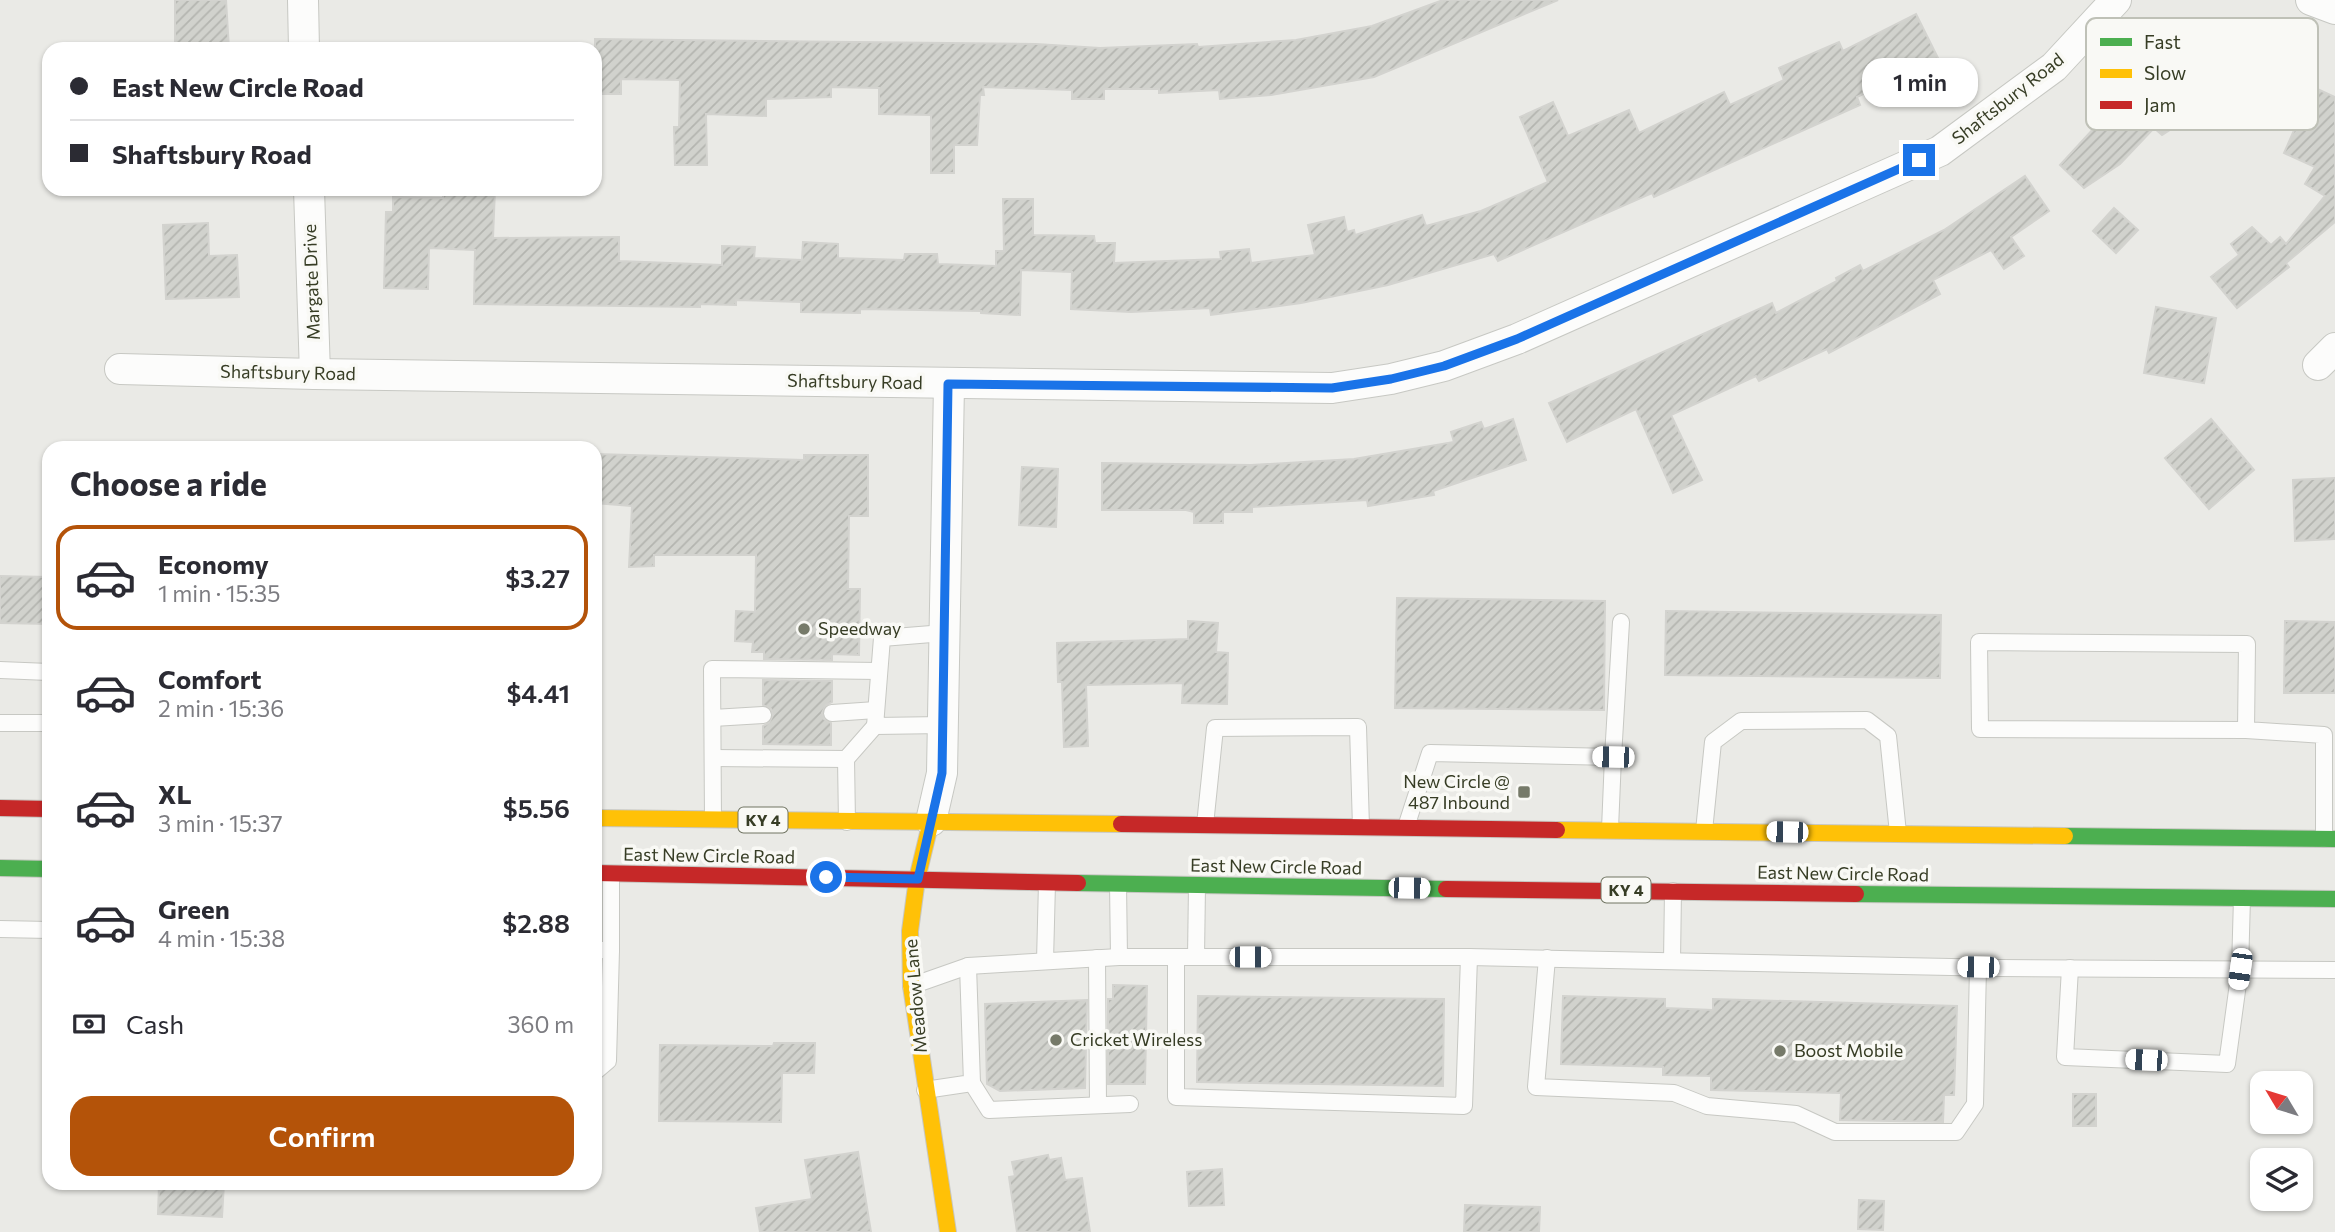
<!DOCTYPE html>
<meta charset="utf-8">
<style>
:root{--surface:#fff;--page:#f7f7f7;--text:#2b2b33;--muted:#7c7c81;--line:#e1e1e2;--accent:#b45309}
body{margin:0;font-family:Commissioner,sans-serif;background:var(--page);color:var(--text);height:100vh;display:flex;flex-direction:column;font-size:26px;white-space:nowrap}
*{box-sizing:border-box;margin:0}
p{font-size:23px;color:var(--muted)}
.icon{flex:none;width:38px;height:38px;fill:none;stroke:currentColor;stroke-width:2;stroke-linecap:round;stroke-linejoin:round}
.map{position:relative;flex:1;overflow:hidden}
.sheet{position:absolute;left:42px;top:441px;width:560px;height:749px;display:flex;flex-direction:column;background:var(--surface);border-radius:21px;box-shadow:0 2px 5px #0004}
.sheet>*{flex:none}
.top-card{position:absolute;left:42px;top:42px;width:560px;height:154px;border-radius:21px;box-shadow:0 2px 5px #0004;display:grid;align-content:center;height:154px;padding:0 28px;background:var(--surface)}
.needle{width:46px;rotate:308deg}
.controls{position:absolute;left:2250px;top:1071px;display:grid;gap:14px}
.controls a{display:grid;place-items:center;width:63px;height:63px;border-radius:14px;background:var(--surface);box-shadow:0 2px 5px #0004;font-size:35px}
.end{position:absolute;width:32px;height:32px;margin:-16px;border:9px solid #1a73e8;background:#fff;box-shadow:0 0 0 4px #fff}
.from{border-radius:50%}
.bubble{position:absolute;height:49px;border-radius:21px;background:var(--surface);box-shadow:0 2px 5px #0004;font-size:23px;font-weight:600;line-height:49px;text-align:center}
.car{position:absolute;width:21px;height:42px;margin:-21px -10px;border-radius:9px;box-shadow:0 0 5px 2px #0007;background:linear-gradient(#fff 24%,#345 0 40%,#fff 0 76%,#345 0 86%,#fff 0)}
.top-card b{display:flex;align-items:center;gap:24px;height:66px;font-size:26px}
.top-card b+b{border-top:2px solid var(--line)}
.top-card i{width:18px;height:18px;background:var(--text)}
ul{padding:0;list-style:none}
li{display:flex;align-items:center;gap:21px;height:105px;margin:0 14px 10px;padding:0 14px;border:4px solid transparent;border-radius:21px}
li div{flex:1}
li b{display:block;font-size:26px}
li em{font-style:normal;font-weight:600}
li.active{border-color:var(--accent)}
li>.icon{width:63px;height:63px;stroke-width:1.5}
h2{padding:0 28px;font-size:32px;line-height:84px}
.pay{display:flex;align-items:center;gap:18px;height:77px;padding:0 28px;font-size:26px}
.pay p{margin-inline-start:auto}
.action{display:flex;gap:14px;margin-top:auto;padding:14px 28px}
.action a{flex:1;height:80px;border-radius:21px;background:var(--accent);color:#fff;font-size:28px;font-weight:600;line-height:80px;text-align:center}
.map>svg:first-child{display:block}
</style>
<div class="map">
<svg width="2335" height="1232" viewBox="0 0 2335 1232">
<defs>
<pattern id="building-hatch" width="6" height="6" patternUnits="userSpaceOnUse" patternTransform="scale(1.75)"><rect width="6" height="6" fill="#d1d2cd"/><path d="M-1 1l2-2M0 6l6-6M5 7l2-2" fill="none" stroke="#b4b5b0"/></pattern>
</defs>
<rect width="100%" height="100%" fill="#eaeae6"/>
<g fill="url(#building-hatch)" stroke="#d3d3cf" stroke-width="2">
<polygon points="175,0 226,0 229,49 175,49"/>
<polygon points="1443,0 1558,0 1374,77 1271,95 1220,99 1219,90 1159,93 1159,89 1104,89 1104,99 1072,99 1072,90 983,87 984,95 980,95 977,145 954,145 954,173 931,173 931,115 879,114 879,88 831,87 831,97 766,99 766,116 706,114 707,165 675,165 674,127 679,127 680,80 621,79 621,94 595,94 595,39 1036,44 1100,48 1197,44 1198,47 1296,40 1372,26"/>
<polygon points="1916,14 1938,58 1857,97 1860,105 1654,197 1652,193 1498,261 1494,254 1388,285 1301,303 1211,315 1210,308 1131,312 1071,309 1072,272 1021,270 1020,315 981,313 981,311 860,309 860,313 801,312 801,302 736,300 736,305 700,304 700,307 474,304 475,250 429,248 428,289 384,288 386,212 393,212 393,197 443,198 443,189 495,189 493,238 619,237 619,261 722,265 722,246 755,247 754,258 802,260 803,242 838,244 838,258 904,260 905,254 937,254 938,264 996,266 996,251 1004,251 1003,199 1033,199 1033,235 1094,236 1095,243 1115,243 1114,263 1221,259 1220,252 1249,249 1251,263 1315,255 1308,225 1344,217 1347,232 1354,230 1355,235 1422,215 1426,226 1481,211 1548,182 1520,117 1553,102 1568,136 1629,110 1639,133 1724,92 1730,105 1784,80 1779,68 1839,42 1843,51"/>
<polygon points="2179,36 2213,67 2208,73 2222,85 2187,124 2184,121 2162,135 2154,128 2120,164 2084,188 2060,165"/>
<polygon points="2313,87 2335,97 2335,222 2286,263 2289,267 2237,308 2211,277 2239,255 2231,244 2252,227 2271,245 2280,237 2286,244 2325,196 2305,184 2315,167 2284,153"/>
<polygon points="2025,176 2049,211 2011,237 2024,256 2004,269 1991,250 1933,280 1940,294 1829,353 1827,349 1759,381 1756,376 1671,415 1702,480 1673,493 1636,409 1567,442 1549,403 1772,303 1776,313 1837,281 1836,278 1860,265 1863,271 1944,230"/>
<polygon points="2114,208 2138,230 2116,253 2093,231"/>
<polygon points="208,223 209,256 237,255 239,297 166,299 163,225"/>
<polygon points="2156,307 2216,318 2204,383 2144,373"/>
<polygon points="1513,419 1526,460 1433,491 1434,495 1368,506 1367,500 1252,507 1252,512 1223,512 1223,523 1194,523 1194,512 1186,510 1102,510 1102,463 1251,465 1354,459 1454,442 1451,432 1481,422 1484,429"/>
<polygon points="2211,419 2254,470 2209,509 2165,458"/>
<polygon points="595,454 804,460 804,455 868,455 868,516 849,516 848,589 860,589 859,655 832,654 832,660 764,659 764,652 752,652 753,642 735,641 736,611 755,612 756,555 654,555 654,566 629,567 632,506 595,503"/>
<polygon points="1022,467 1058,469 1056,527 1019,525"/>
<polygon points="2335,478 2335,539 2295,541 2293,480"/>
<polygon points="0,576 49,577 49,624 0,623"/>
<polygon points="1397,598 1605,601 1604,710 1395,708"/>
<polygon points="1666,611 1941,615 1940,678 1665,675"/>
<polygon points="1188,621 1218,623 1216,652 1228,653 1227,704 1182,703 1183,683 1086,685 1088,746 1064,747 1062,682 1058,682 1057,643 1188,639"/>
<polygon points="2285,621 2335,622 2335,693 2284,693"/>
<polygon points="763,680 832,681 832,702 826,705 822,713 824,719 831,723 831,745 763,744 763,726 769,723 773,715 771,709 763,705"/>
<polygon points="1113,985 1147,986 1145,1084 1108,1084 1108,999 1113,999"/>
<polygon points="1198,996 1444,999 1443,1086 1197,1082"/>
<polygon points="1563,996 1665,999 1665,1008 1713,1010 1713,999 1957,1006 1954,1095 1944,1095 1943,1122 1840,1120 1841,1093 1711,1090 1711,1076 1663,1075 1663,1067 1561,1064"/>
<polygon points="1087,1000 1085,1088 1000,1091 987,1084 985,1004"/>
<polygon points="774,1043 815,1043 814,1073 782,1073 781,1122 659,1121 660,1045 773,1046"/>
<rect x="2073" y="1094" width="23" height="32"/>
<polygon points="858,1152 871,1232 760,1232 756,1208 812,1199 805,1160"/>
<polygon points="1048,1155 1049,1160 1061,1158 1065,1180 1082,1178 1090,1232 1017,1232 1009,1177 1015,1176 1012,1162"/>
<polygon points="1222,1169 1224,1205 1189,1206 1187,1172"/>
<polygon points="189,1183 224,1183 222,1217 158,1214 159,1184 189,1186"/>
<polygon points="1859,1200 1884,1201 1883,1230 1858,1229"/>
<polygon points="1465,1205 1540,1207 1539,1232 1464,1232"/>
</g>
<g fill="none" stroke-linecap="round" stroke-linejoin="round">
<defs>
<g id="lane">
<polyline points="0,670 49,672"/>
<polyline points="832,713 876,710"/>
<polyline points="713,718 763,715"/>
<polyline points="0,723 49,723"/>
<polyline points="943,725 875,726 882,638 944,633"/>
<polyline points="2246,730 2247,644 1979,642 1980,729 2246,730 2324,735 2324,839"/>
<polyline points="1613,757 1621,622"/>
<polyline points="713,758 846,759 875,726"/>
<polyline points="846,759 847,822"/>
<polyline points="713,819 712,669 879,671"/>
<polyline points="1205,825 1215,728 1358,727 1361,827"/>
<polyline points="1406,827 1430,753 1613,757 1610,829"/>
<polyline points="1704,831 1713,742 1741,721 1867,720 1888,736 1898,833"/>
<polyline points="1118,884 1119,957"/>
<polyline points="0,929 49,930"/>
<polyline points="595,950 611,950 611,874"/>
<polyline points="1176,957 1176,1097 1464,1106 1469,957"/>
<polyline points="1196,957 1197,886"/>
<polyline points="1097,958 1098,1105"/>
<polyline points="1547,958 1536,1087 1674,1093 1707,1106 1796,1114 1835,1132 1956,1132 1975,1104 1978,967"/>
<polyline points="1045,961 1047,883"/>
<polyline points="1672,961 1673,891"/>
<polyline points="2070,968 2065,1057 2227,1064 2240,969 2242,898"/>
<polyline points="911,986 968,966 1119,957 1469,957 2000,968 2335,970"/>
<polyline points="595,1072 608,1061 611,950"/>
<polyline points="972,1083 989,1110 1130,1104"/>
<polyline points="925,1090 972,1083 968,966"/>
</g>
<g id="street">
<polyline points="303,0 304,49"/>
<polyline points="2311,0 2335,9"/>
<polyline points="309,189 315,374"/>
<polyline points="2318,365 2335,348"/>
<polyline points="120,369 315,374 1332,388 1391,379 1444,366 1517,339 1940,151 2054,67 2116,0"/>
<polyline points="931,821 942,773 949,384"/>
</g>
<g id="fast">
<polyline points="2065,836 2335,839"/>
<polyline points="0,868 49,869"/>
<polyline points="1078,883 1446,889"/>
<polyline points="1856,894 2335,899"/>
</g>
<g id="slow">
<polyline points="595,818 1121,824"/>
<polyline points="931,821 917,879 910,931 911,986 948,1232"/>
<polyline points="1557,830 2065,836"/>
</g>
<g id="jam">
<polyline points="0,808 49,809"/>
<polyline points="1121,824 1557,830"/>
<polyline points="595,873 1078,883"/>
<polyline points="1446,889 1856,894"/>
</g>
</defs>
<use href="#lane" stroke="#c7c8c3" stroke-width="18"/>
<use href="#street" stroke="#c7c8c3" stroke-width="32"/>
<use href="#fast" stroke="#c7c7c2" stroke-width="18"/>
<use href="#slow" stroke="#c7c7c2" stroke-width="18"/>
<use href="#jam" stroke="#c7c7c2" stroke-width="18"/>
<use href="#lane" stroke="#fcfcfb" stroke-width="16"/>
<use href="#street" stroke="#fcfcfb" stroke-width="30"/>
<use href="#fast" stroke="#4caf50" stroke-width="16"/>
<use href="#slow" stroke="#ffc107" stroke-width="16"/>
<use href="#jam" stroke="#c62828" stroke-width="16"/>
</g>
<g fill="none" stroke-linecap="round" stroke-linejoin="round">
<polyline stroke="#1a73e8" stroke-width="9" points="826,877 918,879 942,773 948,384 1332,388 1391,379 1444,366 1517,339 1919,160"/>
</g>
<g fill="#767a69" stroke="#f9f9f5" stroke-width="2.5">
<circle cx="804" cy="629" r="7"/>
<rect x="1517" y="785" width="14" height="14" rx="3.5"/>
<circle cx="1056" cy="1040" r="7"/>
<circle cx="1780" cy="1051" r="7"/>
</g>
<g text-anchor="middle" stroke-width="7" stroke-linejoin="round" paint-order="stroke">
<g fill="#f9f9f5" stroke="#717563" stroke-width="2">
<rect x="738.5" y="807.5" width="49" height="25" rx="5"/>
<rect x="1601.5" y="877.5" width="49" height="25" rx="5"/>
</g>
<g font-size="16" font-weight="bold" fill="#373d25">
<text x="763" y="826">KY 4</text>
<text x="1626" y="896">KY 4</text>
</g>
<g font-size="18" fill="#373d25" stroke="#f9f9f5">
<text transform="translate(2008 99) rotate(-38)" y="6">Shaftsbury Road</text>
<text transform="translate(312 282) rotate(-92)" y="6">Margate Drive</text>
<text transform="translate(288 373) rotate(1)" y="6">Shaftsbury Road</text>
<text transform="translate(855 382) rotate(1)" y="6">Shaftsbury Road</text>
<text transform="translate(709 856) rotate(1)" y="6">East New Circle Road</text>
<text transform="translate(1276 867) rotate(1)" y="6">East New Circle Road</text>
<text transform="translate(1843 874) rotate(1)" y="6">East New Circle Road</text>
<text transform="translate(916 996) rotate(-95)" y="6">Meadow Lane</text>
</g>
<g font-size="18" fill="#373d25" stroke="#f9f9f5" text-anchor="start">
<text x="818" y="635">Speedway</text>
<text x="1510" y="788" text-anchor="end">New Circle @<tspan x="1510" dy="21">487 Inbound</tspan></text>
<text x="1070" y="1046">Cricket Wireless</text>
<text x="1794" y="1057">Boost Mobile</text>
</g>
</g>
<rect x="2086" y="18" width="232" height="112" rx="10" fill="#f9f9f5" stroke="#bfc1b7" stroke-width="2"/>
<rect x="2100" y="38" width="32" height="8" fill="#4caf50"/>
<rect x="2100" y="69" width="32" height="9" fill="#ffc107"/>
<rect x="2100" y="101" width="32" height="8" fill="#c62828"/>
<g font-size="19" fill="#373d25">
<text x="2144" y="49">Fast</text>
<text x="2144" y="80">Slow</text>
<text x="2144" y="112">Jam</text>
</g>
</svg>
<div class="controls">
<a><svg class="needle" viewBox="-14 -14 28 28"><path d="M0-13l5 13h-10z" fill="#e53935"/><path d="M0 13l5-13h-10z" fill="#7c7c81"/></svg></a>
<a><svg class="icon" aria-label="layers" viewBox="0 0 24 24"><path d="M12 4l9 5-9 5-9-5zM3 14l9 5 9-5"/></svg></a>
</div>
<i class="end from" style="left:826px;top:877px"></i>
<i class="end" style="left:1919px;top:160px"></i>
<div class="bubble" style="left:1862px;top:58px;width:116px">1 min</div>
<i class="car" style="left:1613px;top:757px;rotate:271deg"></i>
<i class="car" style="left:1787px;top:832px;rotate:271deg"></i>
<i class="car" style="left:1409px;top:888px;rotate:91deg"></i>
<i class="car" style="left:1250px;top:957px;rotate:90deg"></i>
<i class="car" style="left:1978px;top:967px;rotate:271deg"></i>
<i class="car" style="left:2240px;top:969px;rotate:188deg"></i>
<i class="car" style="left:2146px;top:1060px;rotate:272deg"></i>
<div class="top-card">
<b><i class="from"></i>East New Circle Road</b>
<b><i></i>Shaftsbury Road</b>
</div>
<section class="sheet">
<h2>Choose a ride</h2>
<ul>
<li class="active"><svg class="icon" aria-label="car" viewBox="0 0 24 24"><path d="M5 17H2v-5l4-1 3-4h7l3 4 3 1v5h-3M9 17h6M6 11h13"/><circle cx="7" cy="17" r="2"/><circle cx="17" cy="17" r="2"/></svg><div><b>Economy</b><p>1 min · 15:35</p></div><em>$3.27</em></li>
<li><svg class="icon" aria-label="car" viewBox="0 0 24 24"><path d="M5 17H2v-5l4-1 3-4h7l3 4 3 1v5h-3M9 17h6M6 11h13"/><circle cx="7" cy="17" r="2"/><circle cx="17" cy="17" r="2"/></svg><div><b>Comfort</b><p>2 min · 15:36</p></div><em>$4.41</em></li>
<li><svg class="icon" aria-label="car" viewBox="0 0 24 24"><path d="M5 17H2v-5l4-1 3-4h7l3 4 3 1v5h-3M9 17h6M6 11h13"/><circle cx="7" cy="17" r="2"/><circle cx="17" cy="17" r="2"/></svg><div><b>XL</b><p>3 min · 15:37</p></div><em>$5.56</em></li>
<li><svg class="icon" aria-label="car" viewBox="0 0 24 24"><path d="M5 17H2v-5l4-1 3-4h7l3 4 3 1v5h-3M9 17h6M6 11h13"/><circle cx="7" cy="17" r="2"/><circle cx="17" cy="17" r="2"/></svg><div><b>Green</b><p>4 min · 15:38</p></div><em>$2.88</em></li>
</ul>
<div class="pay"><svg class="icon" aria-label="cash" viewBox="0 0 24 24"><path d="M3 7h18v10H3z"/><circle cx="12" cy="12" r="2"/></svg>Cash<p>360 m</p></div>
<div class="action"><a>Confirm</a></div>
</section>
</div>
